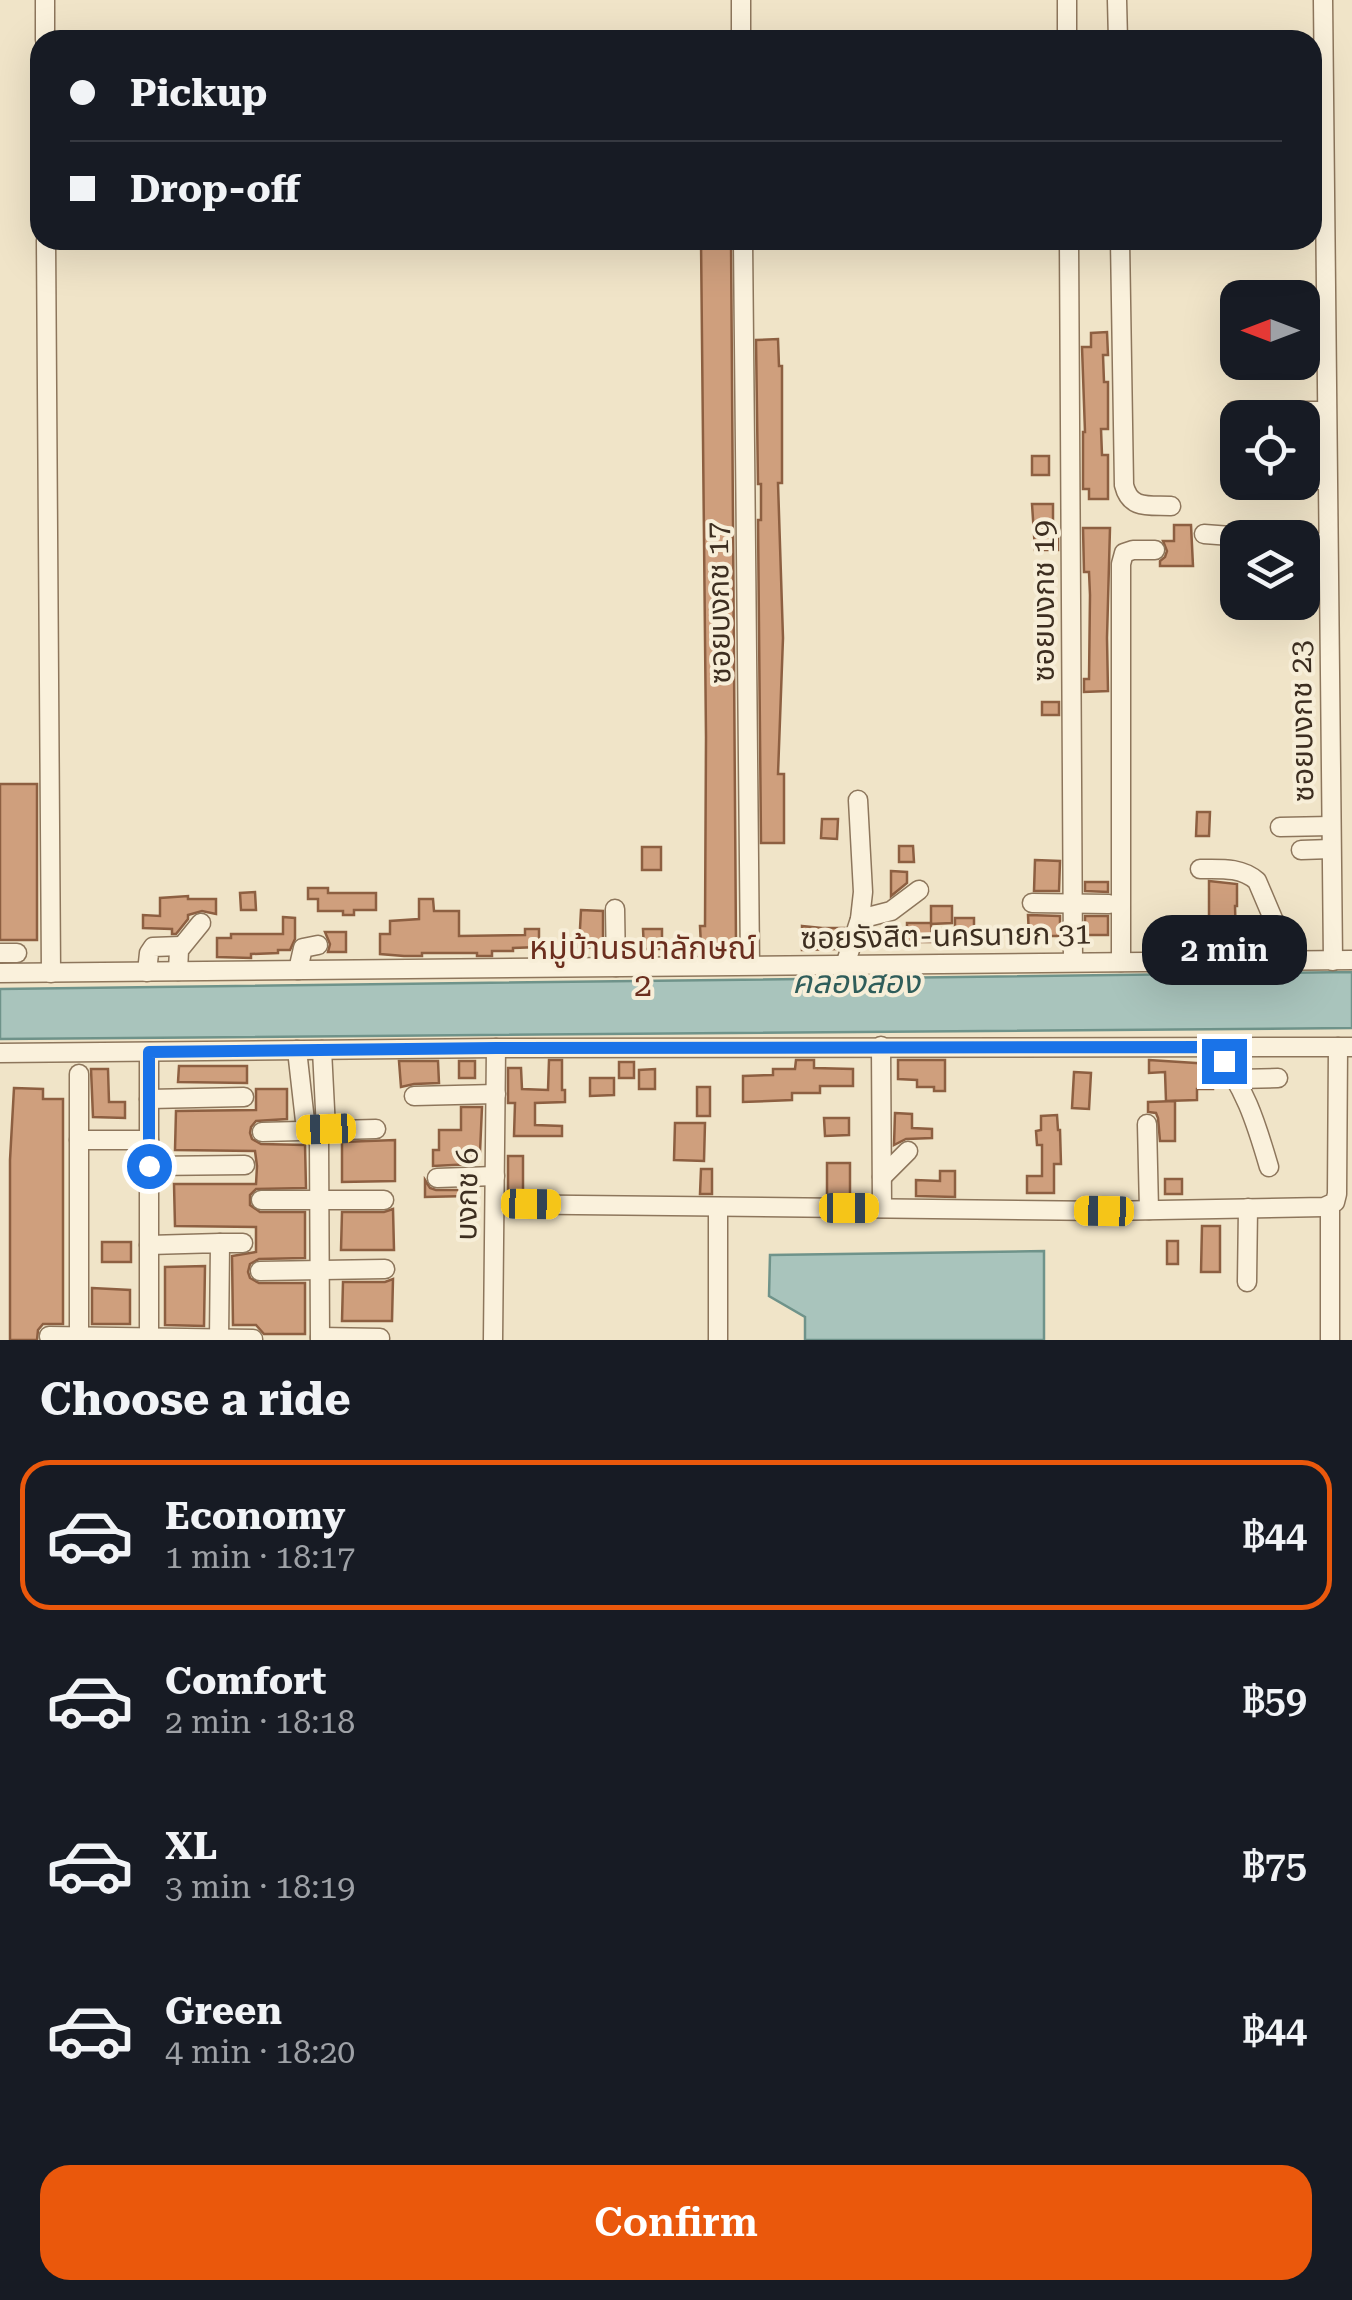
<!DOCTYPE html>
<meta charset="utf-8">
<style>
:root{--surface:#171b24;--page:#242831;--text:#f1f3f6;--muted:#9ea1a6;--line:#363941;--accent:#ea580c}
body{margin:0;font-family:"Roboto Serif","Noto Sans Thai",serif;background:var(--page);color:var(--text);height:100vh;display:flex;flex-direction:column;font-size:38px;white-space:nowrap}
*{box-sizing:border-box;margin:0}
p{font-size:32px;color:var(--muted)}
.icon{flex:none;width:55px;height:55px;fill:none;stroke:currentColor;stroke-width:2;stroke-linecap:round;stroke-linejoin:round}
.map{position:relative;height:1340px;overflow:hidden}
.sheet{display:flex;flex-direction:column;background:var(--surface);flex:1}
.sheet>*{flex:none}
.top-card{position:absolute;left:30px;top:30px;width:1292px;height:220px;border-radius:30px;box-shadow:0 10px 40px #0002;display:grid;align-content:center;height:220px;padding:0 40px;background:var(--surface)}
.needle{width:65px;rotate:270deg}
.buttons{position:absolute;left:1220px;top:280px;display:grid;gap:20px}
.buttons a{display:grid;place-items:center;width:100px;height:100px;border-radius:20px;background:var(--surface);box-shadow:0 10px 40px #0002;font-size:50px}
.end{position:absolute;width:45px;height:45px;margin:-22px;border:12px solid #1a73e8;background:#fff;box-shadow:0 0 0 5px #fff}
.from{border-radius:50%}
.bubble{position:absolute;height:70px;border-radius:30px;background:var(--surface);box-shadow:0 10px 40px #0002;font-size:32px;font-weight:600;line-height:70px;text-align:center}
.car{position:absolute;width:30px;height:60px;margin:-30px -15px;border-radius:12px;box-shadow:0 0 8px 2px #0007;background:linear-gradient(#f5c518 24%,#345 0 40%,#f5c518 0 76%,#345 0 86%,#f5c518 0)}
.top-card b{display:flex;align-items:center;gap:35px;height:95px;font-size:38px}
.top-card b+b{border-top:2px solid var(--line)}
.top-card i{width:25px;height:25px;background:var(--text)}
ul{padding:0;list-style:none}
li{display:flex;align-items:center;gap:30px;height:150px;margin:0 20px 15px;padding:0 20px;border:5px solid transparent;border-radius:30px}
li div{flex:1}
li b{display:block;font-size:38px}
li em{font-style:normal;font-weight:600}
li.selected{border-color:var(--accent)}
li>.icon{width:90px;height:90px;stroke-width:1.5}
h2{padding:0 40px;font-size:45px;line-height:120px}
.primary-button{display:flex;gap:20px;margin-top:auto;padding:20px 40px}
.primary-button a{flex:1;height:115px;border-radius:30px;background:var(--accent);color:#fff;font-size:40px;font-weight:600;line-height:115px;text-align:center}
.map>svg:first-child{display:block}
</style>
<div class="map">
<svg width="1352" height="1340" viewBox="0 0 1352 1340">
<rect width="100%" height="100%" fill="#f0e4c8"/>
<g fill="#a9c4bc" stroke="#6f938a" stroke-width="2.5">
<polygon points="1352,972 1352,1028 0,1039 0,989"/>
<polygon points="1044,1251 1044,1340 805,1340 805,1317 769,1296 770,1255"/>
</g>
<g fill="#cf9f7d" stroke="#8d5f41" stroke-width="2.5">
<polygon points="701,240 731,240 736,945 701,946 700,926 705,926 706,737"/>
<polygon points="1107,332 1108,355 1103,355 1104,382 1108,382 1108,429 1101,429 1102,455 1108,455 1108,499 1089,499 1089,489 1083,489 1083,432 1085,432 1082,347 1091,347 1091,333"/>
<polygon points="778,339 779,366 782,366 782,483 778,483 783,638 778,774 784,774 784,843 761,843 758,520 761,520 761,484 758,484 756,340"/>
<rect x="1032" y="456" width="17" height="19"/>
<polygon points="1032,504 1053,504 1053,532 1058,532 1058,550 1035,550"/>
<polygon points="1174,525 1191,525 1193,566 1160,566 1160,561 1165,557 1167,551 1163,541 1174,541"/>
<polygon points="1083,528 1110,528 1107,638 1108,691 1084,692 1084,679 1089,679 1090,595 1089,572 1084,572"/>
<rect x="1042" y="702" width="17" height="13"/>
<rect x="0" y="784" width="37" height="156"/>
<polygon points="1197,812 1210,812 1209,836 1196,836"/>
<polygon points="822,819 838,819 837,839 821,838"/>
<polygon points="899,846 913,846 914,862 899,862"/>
<rect x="642" y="847" width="19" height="23"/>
<polygon points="1035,860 1060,861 1059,891 1034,891"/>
<polygon points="891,871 907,872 907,883 891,896"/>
<polygon points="1209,881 1237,884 1237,906 1235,906 1236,942 1195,943 1194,925 1209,925"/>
<polygon points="1085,882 1108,882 1108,892 1085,891"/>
<polygon points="308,888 328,888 328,893 376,893 376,910 354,910 354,915 343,915 343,911 318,911 318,899 308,899"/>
<polygon points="255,892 256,910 241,910 240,893"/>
<polygon points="188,896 188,899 216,899 216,914 202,911 188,915 188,919 176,934 172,934 172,929 143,928 143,915 160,916 160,898"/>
<polygon points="419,899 433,899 434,911 459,911 459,936 525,935 525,929 539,929 539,947 513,948 513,951 492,951 492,956 477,956 477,953 422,953 422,956 404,956 380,954 380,934 390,934 390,921 419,919"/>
<polygon points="931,906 952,906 952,923 931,924 932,942 907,942 907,923 931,923"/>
<polygon points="581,910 603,911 603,948 579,947"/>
<polygon points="1028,915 1060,916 1060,936 1029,936"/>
<rect x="1085" y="916" width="23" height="19"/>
<polygon points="283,917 295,918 295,939 290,950 278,950 278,953 251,954 251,958 217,957 217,938 231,938 231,934 283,934"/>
<rect x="955" y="918" width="19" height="21"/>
<polygon points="802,926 822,928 844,928 837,949 802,950"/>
<polygon points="643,929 662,929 662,949 644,949"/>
<polygon points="325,932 346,932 346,952 328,952 330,944"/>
<polygon points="549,1060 562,1060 562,1090 565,1090 565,1102 535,1103 535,1125 562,1126 562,1136 514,1136 515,1103 508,1103 508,1068 521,1068 522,1089 548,1090"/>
<polygon points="796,1060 814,1060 814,1068 853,1069 853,1086 820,1086 820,1093 792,1093 792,1100 743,1102 743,1076 773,1075 773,1069 795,1069"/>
<polygon points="898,1060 945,1060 945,1091 934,1091 934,1087 917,1087 917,1080 898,1079"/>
<polygon points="1149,1060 1211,1064 1213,1068 1213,1089 1197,1089 1197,1100 1166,1101 1165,1072 1149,1073"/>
<polygon points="399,1061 438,1061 439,1083 414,1084 401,1087"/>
<rect x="459" y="1061" width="16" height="17"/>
<rect x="619" y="1062" width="15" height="16"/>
<polygon points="179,1066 247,1066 247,1083 178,1082"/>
<polygon points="91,1069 108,1069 109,1102 125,1102 125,1118 93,1117"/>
<polygon points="655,1069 655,1089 639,1089 639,1070"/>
<polygon points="1074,1072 1091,1073 1089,1109 1072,1108"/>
<polygon points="590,1078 614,1078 614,1095 590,1096"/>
<rect x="697" y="1087" width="13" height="29"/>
<polygon points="14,1088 43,1089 43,1099 63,1099 63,1324 43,1324 38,1330 37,1340 10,1340 10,1160"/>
<polygon points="256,1089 287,1089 287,1119 256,1121 251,1127 250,1133 252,1139 261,1144 305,1145 306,1188 256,1189 250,1195 250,1205 260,1212 305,1212 305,1258 259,1259 250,1264 248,1272 250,1278 259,1283 305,1283 305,1334 264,1334 256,1325 233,1325 232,1256 256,1252 256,1227 175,1226 174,1184 256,1184 257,1166 255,1151 175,1150 176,1111 256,1110"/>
<polygon points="1175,1101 1175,1141 1160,1141 1158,1118 1156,1113 1148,1112 1148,1102"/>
<polygon points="461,1107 482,1107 480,1152 472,1152 473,1164 433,1166 433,1150 439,1150 439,1130 461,1130"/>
<polygon points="895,1113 912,1114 912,1128 932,1129 932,1138 906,1139 894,1145"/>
<polygon points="1057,1115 1058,1130 1060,1130 1061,1164 1054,1164 1054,1193 1027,1193 1027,1176 1042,1176 1042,1145 1037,1145 1036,1131 1041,1130 1041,1116"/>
<polygon points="824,1118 849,1118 849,1135 825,1136"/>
<polygon points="675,1123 705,1123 704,1161 674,1160"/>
<polygon points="395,1140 395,1181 342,1182 342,1142"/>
<rect x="508" y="1156" width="15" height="36"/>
<polygon points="827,1163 850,1163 850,1196 827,1195"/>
<polygon points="701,1169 712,1169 712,1194 700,1194"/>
<polygon points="940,1171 955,1171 955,1197 916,1196 916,1180 940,1181"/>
<rect x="1165" y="1179" width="17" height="15"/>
<polygon points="425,1180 430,1188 436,1190 467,1190 467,1196 425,1197"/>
<polygon points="393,1209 394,1250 341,1250 342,1212 384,1212"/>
<polygon points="1202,1226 1220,1226 1220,1272 1201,1272"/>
<rect x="1167" y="1241" width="11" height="23"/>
<rect x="102" y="1242" width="29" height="20"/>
<polygon points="205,1266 204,1326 165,1325 165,1267"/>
<polygon points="393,1279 392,1321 342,1321 343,1282 385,1282"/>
<polygon points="92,1288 130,1290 130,1324 92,1324"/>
</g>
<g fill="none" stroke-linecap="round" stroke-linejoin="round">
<defs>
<g id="minor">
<polyline points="45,0 45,40"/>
<polyline points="741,0 741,40"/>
<polyline points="1067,0 1067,40"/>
<polyline points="1117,0 1118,40"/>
<polyline points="1323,0 1333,961"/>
<polyline points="46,240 51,973"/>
<polyline points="743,240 750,965"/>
<polyline points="1069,240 1073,962"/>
<path d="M1120 240 1124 485C1130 510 1149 505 1171 506"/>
<polyline points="1235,411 1326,411"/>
<polyline points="1302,480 1327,480"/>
<polyline points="1204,534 1258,538"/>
<polyline points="1302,542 1328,543"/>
<polyline points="1280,827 1331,826"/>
<polyline points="1301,850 1331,849"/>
<path d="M1200 869C1221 869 1241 867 1257 881L1274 921 1279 961"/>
<polyline points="1032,903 1109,904"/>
<polyline points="615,909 616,967"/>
<polyline points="860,919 891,911 919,890"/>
<polyline points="0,953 17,953"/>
<polyline points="1121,962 1121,564 1124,553 1133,550 1155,550"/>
<polyline points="845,965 860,919 863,892 858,800"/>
<polyline points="298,970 303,948 318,945"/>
<polyline points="178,971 179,950 201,923"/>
<polyline points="147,972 149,953 153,947 181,946"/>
<polyline points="0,973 1352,960"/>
<polyline points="881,1046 882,1208"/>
<path d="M1214 1047C1245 1088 1255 1119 1269 1167"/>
<polyline points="297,1050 306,1130 319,1140 326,1129 322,1050"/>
<polyline points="0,1053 496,1048 1352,1047"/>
<polyline points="79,1074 79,1340"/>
<polyline points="1238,1079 1278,1078"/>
<polyline points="414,1096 496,1094"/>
<polyline points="149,1099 244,1097"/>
<polyline points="1147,1124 1149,1210"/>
<polyline points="262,1132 376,1129"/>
<polyline points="79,1140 149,1140"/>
<polyline points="319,1140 320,1340"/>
<polyline points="149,1166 245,1165"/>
<polyline points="882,1177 908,1151"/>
<polyline points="437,1178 495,1176"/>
<polyline points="261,1200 384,1200"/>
<polyline points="495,1204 1104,1211 1324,1207 1335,1202 1337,1194 1338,1047"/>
<polyline points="1330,1205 1330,1340"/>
<polyline points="718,1207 718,1340"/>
<polyline points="220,1243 243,1243"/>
<polyline points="149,1245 220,1243 219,1340"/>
<polyline points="260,1271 385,1269"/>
<polyline points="1247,1282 1248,1208"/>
<polyline points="49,1336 253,1339"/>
<polyline points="320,1337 380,1338"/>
<polyline points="149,1340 149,1052"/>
<polyline points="493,1340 496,1048"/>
</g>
</defs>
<use href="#minor" stroke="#8d765c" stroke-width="21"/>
<use href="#minor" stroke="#faf1dc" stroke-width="18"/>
</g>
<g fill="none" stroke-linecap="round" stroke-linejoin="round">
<polyline stroke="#1a73e8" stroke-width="12" points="149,1166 149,1052 496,1048 1214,1047 1224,1061"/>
</g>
<g text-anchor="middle" stroke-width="8" stroke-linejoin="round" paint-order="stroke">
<g font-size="30" fill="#3d2e20" stroke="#f7eed8">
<text transform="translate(1044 601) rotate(-90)" y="10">ซอยบงกช 19</text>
<text transform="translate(719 603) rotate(-91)" y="10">ซอยบงกช 17</text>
<text transform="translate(1302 721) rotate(-91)" y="10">ซอยบงกช 23</text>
<text transform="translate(946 936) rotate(-1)" y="10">ซอยรังสิต-นครนายก 31</text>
<text transform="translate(467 1194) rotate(-89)" y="10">บงกช 6</text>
</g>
<g font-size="32" fill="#6b2e1e" stroke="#f7eed8">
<text x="643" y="959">หมู่บ้านธนาลักษณ์<tspan x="643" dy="37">2</tspan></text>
</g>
<g font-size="32" font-style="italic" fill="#2f5d5a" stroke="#f7eed8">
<text x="856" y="993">คลองสอง</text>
</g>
</g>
</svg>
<div class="buttons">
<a><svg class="needle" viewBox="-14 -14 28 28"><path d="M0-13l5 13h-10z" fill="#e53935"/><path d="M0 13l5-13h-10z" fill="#9ea1a6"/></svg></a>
<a><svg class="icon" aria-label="locate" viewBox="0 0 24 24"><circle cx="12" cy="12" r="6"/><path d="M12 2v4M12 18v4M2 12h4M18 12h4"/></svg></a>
<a><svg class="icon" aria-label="layers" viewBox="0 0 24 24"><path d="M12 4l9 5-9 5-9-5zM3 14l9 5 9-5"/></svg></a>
</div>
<i class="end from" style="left:149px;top:1166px"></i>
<i class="end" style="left:1224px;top:1061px"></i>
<div class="bubble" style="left:1142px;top:915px;width:165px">2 min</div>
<i class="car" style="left:326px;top:1129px;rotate:268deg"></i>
<i class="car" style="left:531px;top:1204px;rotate:91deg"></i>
<i class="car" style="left:849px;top:1208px;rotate:90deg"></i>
<i class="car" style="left:1104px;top:1211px;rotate:271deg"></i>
<div class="top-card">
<b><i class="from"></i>Pickup</b>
<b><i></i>Drop-off</b>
</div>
</div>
<section class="sheet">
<h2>Choose a ride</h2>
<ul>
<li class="selected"><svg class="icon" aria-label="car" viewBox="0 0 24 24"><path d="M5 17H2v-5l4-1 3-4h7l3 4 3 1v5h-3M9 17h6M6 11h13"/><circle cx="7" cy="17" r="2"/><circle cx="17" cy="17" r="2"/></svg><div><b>Economy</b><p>1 min · 18:17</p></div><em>฿44</em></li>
<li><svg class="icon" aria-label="car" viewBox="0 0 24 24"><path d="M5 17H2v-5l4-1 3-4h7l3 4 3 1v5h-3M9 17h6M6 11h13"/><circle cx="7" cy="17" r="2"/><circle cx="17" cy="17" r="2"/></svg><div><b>Comfort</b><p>2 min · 18:18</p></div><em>฿59</em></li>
<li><svg class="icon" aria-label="car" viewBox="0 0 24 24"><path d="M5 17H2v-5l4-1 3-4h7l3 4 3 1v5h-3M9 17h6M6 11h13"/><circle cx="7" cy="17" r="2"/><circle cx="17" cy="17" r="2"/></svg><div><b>XL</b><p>3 min · 18:19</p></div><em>฿75</em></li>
<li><svg class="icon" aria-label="car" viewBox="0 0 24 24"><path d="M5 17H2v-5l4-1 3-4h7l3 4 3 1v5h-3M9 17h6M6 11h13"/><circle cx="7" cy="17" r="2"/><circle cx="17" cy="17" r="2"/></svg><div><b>Green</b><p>4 min · 18:20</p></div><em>฿44</em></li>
</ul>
<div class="primary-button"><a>Confirm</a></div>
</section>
